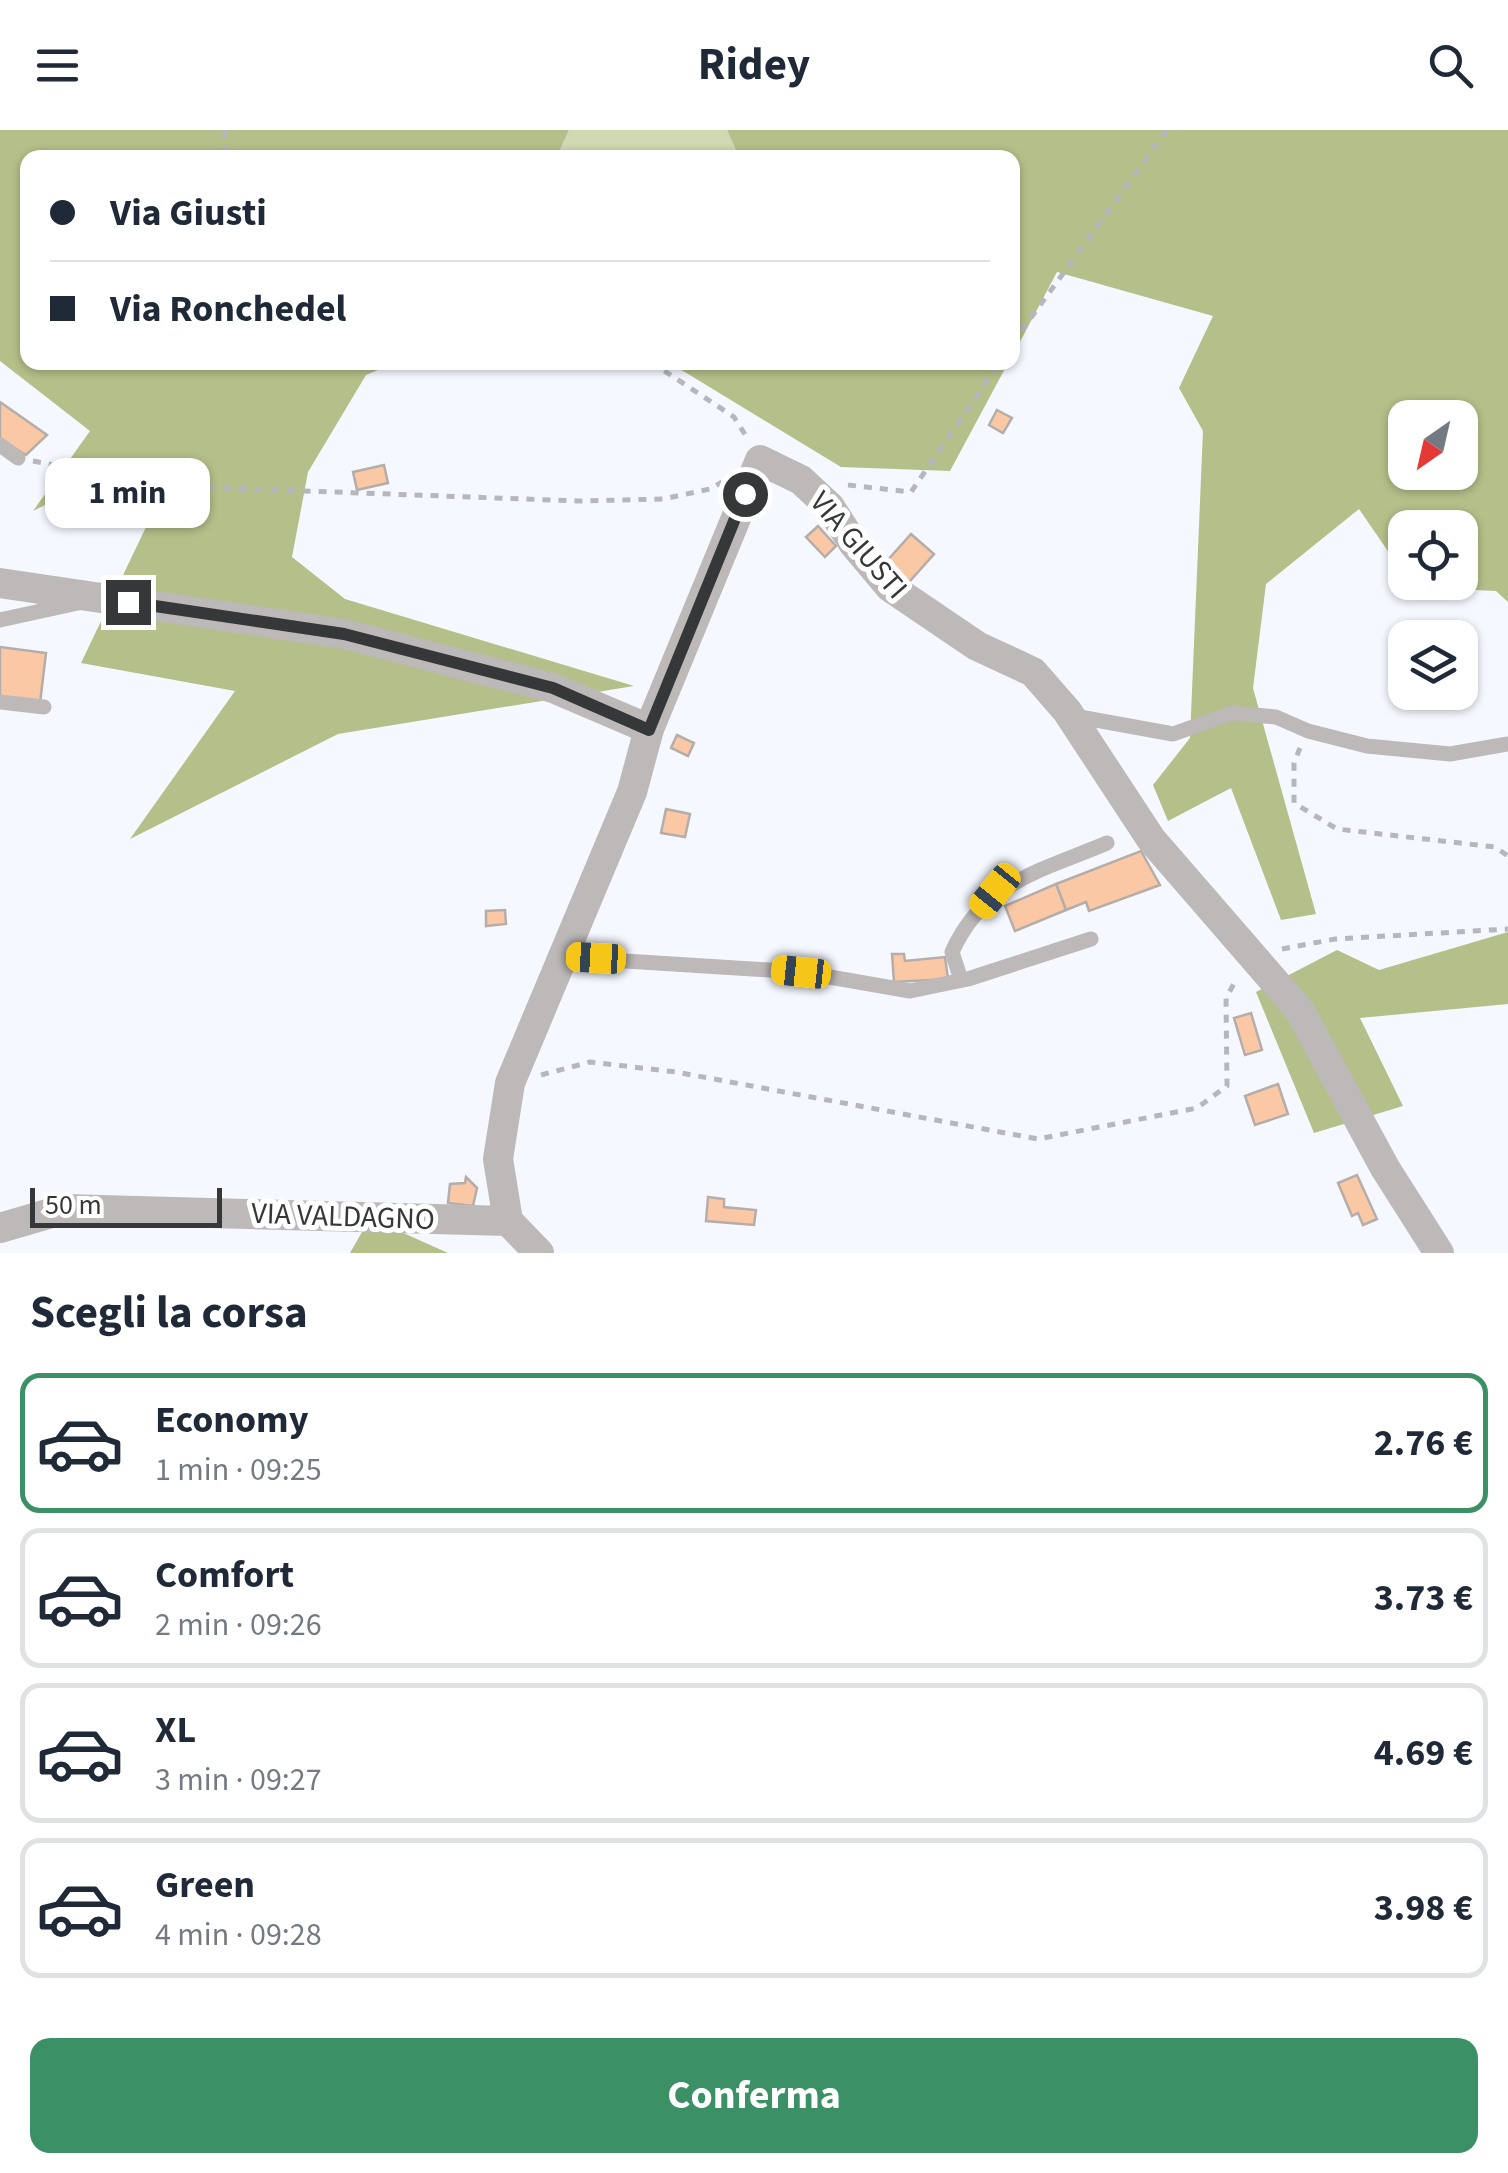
<!DOCTYPE html>
<html lang="it">
<meta charset="utf-8">
<style>
:root{--surface:#fff;--page:#f2f2f3;--text:#1f2937;--muted:#747a83;--line:#e0e1e3;--accent:#3b9165}
body{margin:0;font-family:"Source Sans 3",sans-serif;background:var(--page);color:var(--text);height:100vh;display:flex;flex-direction:column;font-size:38px;white-space:nowrap}
*{box-sizing:border-box;margin:0}
p{font-size:32px;color:var(--muted)}
.icon{flex:none;width:55px;height:55px;fill:none;stroke:currentColor;stroke-width:2;stroke-linecap:round;stroke-linejoin:round}
.map{position:relative;height:1123px;overflow:hidden}
.side{display:flex;flex-direction:column;background:var(--surface);flex:1}
.side>*{flex:none}
.top-card{position:absolute;left:20px;top:20px;width:1000px;height:220px;border-radius:20px;box-shadow:0 2px 8px #0004;display:grid;align-content:center;height:220px;padding:0 30px;background:var(--surface)}
.needle{width:65px;rotate:214deg}
.buttons{position:absolute;left:1388px;top:270px;display:grid;gap:20px}
.buttons a{display:grid;place-items:center;width:90px;height:90px;border-radius:20px;background:var(--surface);box-shadow:0 2px 8px #0004;font-size:50px}
.scale{position:absolute;left:30px;bottom:25px;width:192px;box-sizing:border-box;padding-left:10px;border:5px solid #363739;border-top:0;font-size:28px;line-height:35px;white-space:nowrap;color:#363739;-webkit-text-stroke:8px #fff;paint-order:stroke}
.end{position:absolute;width:45px;height:45px;margin:-22px;border:12px solid #363739;background:#fff;box-shadow:0 0 0 5px #fff}
.from{border-radius:50%}
.bubble{position:absolute;height:70px;border-radius:20px;background:var(--surface);box-shadow:0 2px 8px #0004;font-size:32px;font-weight:700;line-height:70px;text-align:center}
.car{position:absolute;width:30px;height:60px;margin:-30px -15px;border-radius:12px;box-shadow:0 0 8px 2px #0007;background:linear-gradient(#f5c518 24%,#345 0 40%,#f5c518 0 76%,#345 0 86%,#f5c518 0)}
.top-card b{display:flex;align-items:center;gap:35px;height:95px;font-size:38px}
.top-card b+b{border-top:2px solid var(--line)}
.top-card i{width:25px;height:25px;background:var(--text)}
ul{padding:0;list-style:none}
li{display:flex;align-items:center;gap:30px;height:140px;margin:0 20px 15px;padding:0 10px;border:5px solid var(--line);border-radius:20px}
li div{flex:1}
li b{display:block;font-size:38px}
li em{font-style:normal;font-weight:700}
li.current{border-color:var(--accent)}
li>.icon{width:90px;height:90px;stroke-width:1.5}
h2{padding:0 30px;font-size:45px;line-height:120px}
.button{display:flex;gap:20px;margin-top:auto;padding:20px 30px}
.button a{flex:1;height:115px;border-radius:20px;background:var(--accent);color:#fff;font-size:40px;font-weight:700;line-height:115px;text-align:center}
header{display:flex;justify-content:space-between;align-items:center;height:130px;padding:0 30px;background:var(--surface);font-size:45px;font-weight:700}
.map>svg:first-child{display:block}
</style>
<header><svg class="icon" aria-label="menu" viewBox="0 0 24 24"><path d="M4 6h16M4 12h16M4 18h16"/></svg>Ridey<svg class="icon" aria-label="search" viewBox="0 0 24 24"><circle cx="10" cy="10" r="6"/><path d="M15 15l6 6"/></svg></header>
<div class="map">
<svg width="1508" height="1123" viewBox="0 0 1508 1123">
<rect width="100%" height="100%" fill="#f6f8ff"/>
<polygon fill="#d0d9b2" points="569,0 727,0 739,27 557,28"/>
<g fill="#b4bf89" fill-rule="evenodd">
<polygon points="0,0 569,0 557,27 28,28 28,232 395,233 366,245 308,342 292,427 345,469 634,556 338,604 130,709 235,561 81,533 146,397 133,331 33,381 90,301 0,231"/>
<path d="M727 0H1508V472L1496 461 1412 457 1409 453 1460 452V398H1405V446L1359 379 1266 454 1253 558 1316 784 1281 790 1231 658 1168 691 1153 655 1190 608 1203 301 1179 258 1213 186 1057 142 1013 225 1012 28 739 27ZM1405 288H1460V342H1405Z"/>
<polygon points="670,233 1008,233 950,341 841,337"/>
<polygon points="1508,802 1508,874 1360,888 1403,976 1314,1003 1256,862 1337,820 1379,840"/>
<polygon points="370,1088 448,1123 350,1123"/>
</g>
<g fill="#fbc8a6" stroke="#b4ada9" stroke-width="2.5">
<polygon points="0,272 47,305 26,325 0,309"/>
<polygon points="997,280 1012,288 1003,303 989,295"/>
<polygon points="384,335 388,353 357,360 353,342"/>
<polygon points="818,396 836,416 825,427 806,407"/>
<polygon points="911,404 934,424 902,460 879,440"/>
<polygon points="0,517 46,523 40,573 0,568"/>
<polygon points="677,605 694,613 688,626 671,618"/>
<polygon points="666,679 690,684 685,707 661,703"/>
<polygon points="1141,721 1160,755 1089,781 1086,772 1066,780 1056,754"/>
<polygon points="1056,754 1066,780 1015,801 1005,776"/>
<polygon points="505,780 506,794 486,796 486,781"/>
<polygon points="892,824 904,824 905,831 945,827 948,849 894,852"/>
<polygon points="1251,883 1262,920 1245,925 1234,888"/>
<polygon points="1278,954 1288,984 1255,995 1245,966"/>
<polygon points="1357,1045 1377,1089 1363,1095 1358,1083 1352,1086 1338,1053"/>
<polygon points="466,1047 477,1058 473,1076 448,1073 450,1054 465,1053"/>
<polygon points="708,1067 724,1069 724,1077 756,1080 754,1095 706,1091"/>
</g>
<g fill="none" stroke-linecap="round" stroke-linejoin="round">
<g stroke="#b6b7bd" stroke-width="5" stroke-dasharray="8 8" stroke-linecap="butt">
<polyline points="225,0 225,28"/>
<polyline points="1012,214 1167,0"/>
<polyline points="651,232 734,287 746,306"/>
<polyline points="33,331 168,356 579,371 663,369 710,359 722,352"/>
<polyline points="848,355 911,362 1000,232"/>
<polyline points="1300,618 1294,633 1294,673 1337,699 1495,717 1508,726"/>
<polyline points="1282,819 1335,809 1508,799"/>
<polyline points="541,945 590,932 676,942 1038,1009 1197,978 1227,956 1226,868 1236,850"/>
</g>
<g stroke="#bdb9b8" stroke-width="15">
<polyline points="0,315 18,328"/>
<polyline points="0,490 78,473"/>
<polyline points="0,572 44,577"/>
<polyline points="1074,586 1173,604 1232,583 1276,587 1308,601 1367,616 1450,624 1508,614"/>
<polyline points="562,827 801,842 910,861 968,849 1091,809"/>
<path d="M961 850 952 822C983 752 1041 741 1107 713"/>
</g>
<g stroke="#bdb9b8" stroke-width="30">
<polyline points="0,453 344,504 553,558 649,599"/>
<polyline points="0,1098 65,1079 508,1091"/>
<polyline points="539,1123 508,1091 498,1029 510,953 632,662 649,599 760,330 801,350 830,377 853,413 890,457 977,516 1033,542 1067,581 1151,709 1300,881 1385,1038 1439,1123"/>
</g>
</g>
<g fill="none" stroke-linecap="round" stroke-linejoin="round">
<polyline stroke="#363739" stroke-width="12" points="128,472 344,504 553,558 649,600 745,364"/>
</g>
<g text-anchor="middle" stroke-width="10" stroke-linejoin="round" paint-order="stroke">
<g font-size="30" fill="#363739" stroke="#fff">
<text transform="translate(859 415) rotate(49)" y="10">VIA GIUSTI</text>
<text transform="translate(343 1086) rotate(2)" y="10">VIA VALDAGNO</text>
</g>
</g>
</svg>
<div class="buttons">
<a><svg class="needle" viewBox="-14 -14 28 28"><path d="M0-13l5 13h-10z" fill="#e53935"/><path d="M0 13l5-13h-10z" fill="#747a83"/></svg></a>
<a><svg class="icon" aria-label="locate" viewBox="0 0 24 24"><circle cx="12" cy="12" r="6"/><path d="M12 2v4M12 18v4M2 12h4M18 12h4"/></svg></a>
<a><svg class="icon" aria-label="layers" viewBox="0 0 24 24"><path d="M12 4l9 5-9 5-9-5zM3 14l9 5 9-5"/></svg></a>
</div>
<div class="scale">50 m</div>
<i class="end from" style="left:745px;top:364px"></i>
<i class="end" style="left:128px;top:472px"></i>
<div class="bubble" style="left:45px;top:328px;width:165px">1 min</div>
<i class="car" style="left:995px;top:761px;rotate:219deg"></i>
<i class="car" style="left:596px;top:828px;rotate:273deg"></i>
<i class="car" style="left:801px;top:842px;rotate:276deg"></i>
<div class="top-card">
<b><i class="from"></i>Via Giusti</b>
<b><i></i>Via Ronchedel</b>
</div>
</div>
<section class="side">
<h2>Scegli la corsa</h2>
<ul>
<li class="current"><svg class="icon" aria-label="car" viewBox="0 0 24 24"><path d="M5 17H2v-5l4-1 3-4h7l3 4 3 1v5h-3M9 17h6M6 11h13"/><circle cx="7" cy="17" r="2"/><circle cx="17" cy="17" r="2"/></svg><div><b>Economy</b><p>1 min · 09:25</p></div><em>2.76 €</em></li>
<li><svg class="icon" aria-label="car" viewBox="0 0 24 24"><path d="M5 17H2v-5l4-1 3-4h7l3 4 3 1v5h-3M9 17h6M6 11h13"/><circle cx="7" cy="17" r="2"/><circle cx="17" cy="17" r="2"/></svg><div><b>Comfort</b><p>2 min · 09:26</p></div><em>3.73 €</em></li>
<li><svg class="icon" aria-label="car" viewBox="0 0 24 24"><path d="M5 17H2v-5l4-1 3-4h7l3 4 3 1v5h-3M9 17h6M6 11h13"/><circle cx="7" cy="17" r="2"/><circle cx="17" cy="17" r="2"/></svg><div><b>XL</b><p>3 min · 09:27</p></div><em>4.69 €</em></li>
<li><svg class="icon" aria-label="car" viewBox="0 0 24 24"><path d="M5 17H2v-5l4-1 3-4h7l3 4 3 1v5h-3M9 17h6M6 11h13"/><circle cx="7" cy="17" r="2"/><circle cx="17" cy="17" r="2"/></svg><div><b>Green</b><p>4 min · 09:28</p></div><em>3.98 €</em></li>
</ul>
<div class="button"><a>Conferma</a></div>
</section>
